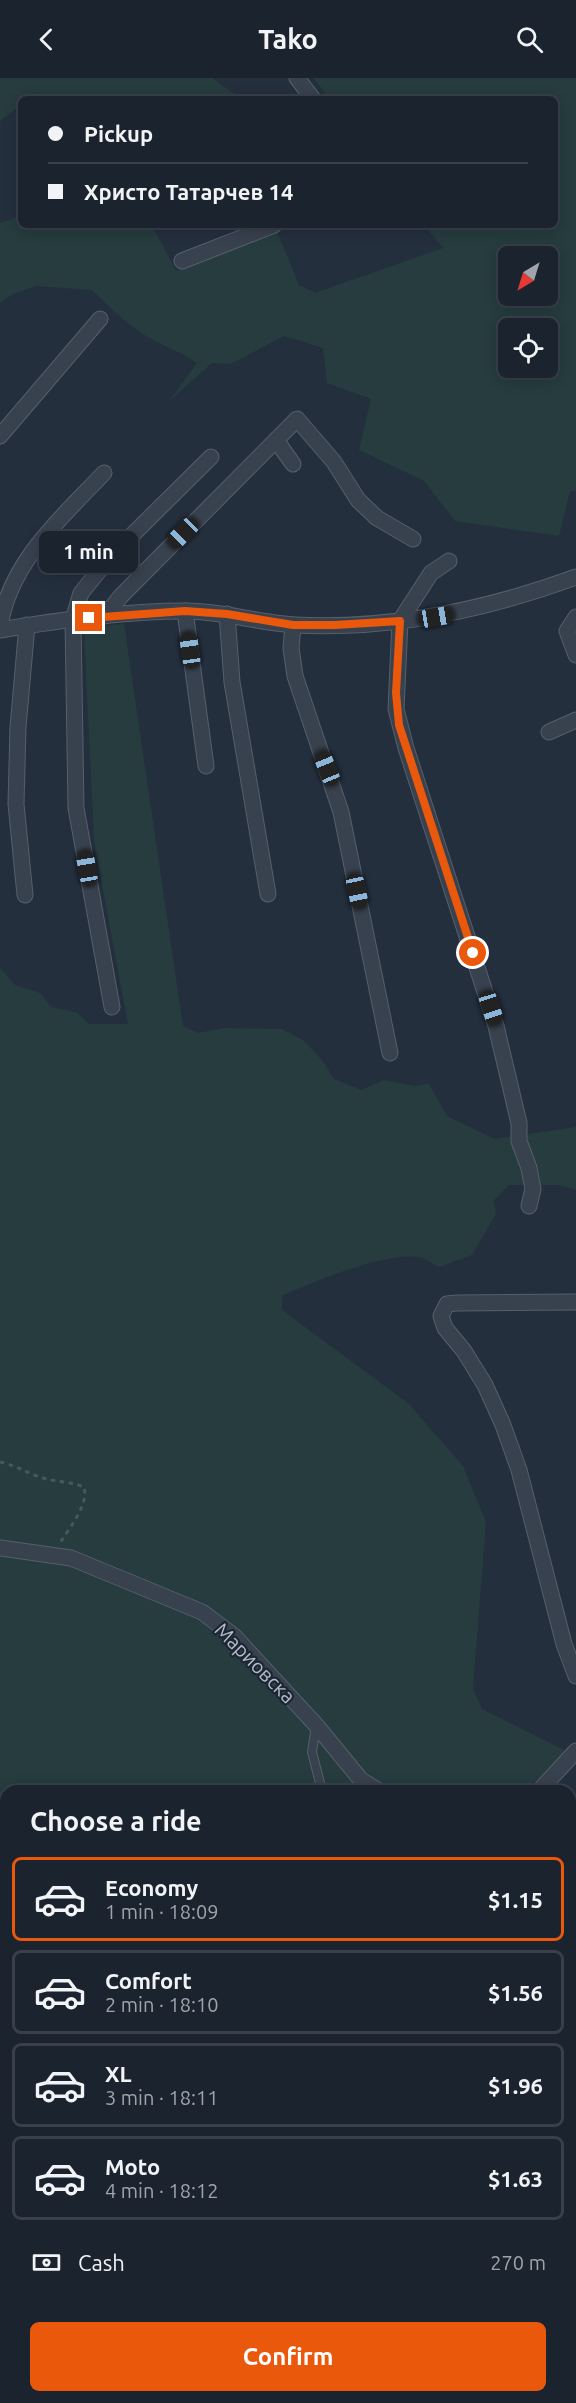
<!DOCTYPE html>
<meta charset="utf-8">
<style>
:root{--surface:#1b232e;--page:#242b36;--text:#f1f3f6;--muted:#a0a4aa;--line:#39404a;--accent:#ea580c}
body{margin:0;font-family:Ubuntu,sans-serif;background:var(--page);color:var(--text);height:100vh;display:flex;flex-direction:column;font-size:22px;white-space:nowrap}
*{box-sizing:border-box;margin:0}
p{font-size:20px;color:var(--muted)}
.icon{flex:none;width:33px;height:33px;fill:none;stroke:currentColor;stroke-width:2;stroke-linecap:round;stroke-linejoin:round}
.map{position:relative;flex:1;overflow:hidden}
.sheet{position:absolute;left:0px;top:1707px;width:576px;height:618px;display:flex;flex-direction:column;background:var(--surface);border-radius:18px 18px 0 0;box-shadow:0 3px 15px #0003,0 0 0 2px var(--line)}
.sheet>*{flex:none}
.hud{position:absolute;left:18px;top:18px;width:540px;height:132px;border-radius:9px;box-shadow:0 3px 15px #0003,0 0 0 2px var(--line);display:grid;align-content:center;height:132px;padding:0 30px;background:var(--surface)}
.needle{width:39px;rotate:218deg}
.tools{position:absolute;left:498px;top:168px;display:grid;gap:12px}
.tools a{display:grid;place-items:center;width:60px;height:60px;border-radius:9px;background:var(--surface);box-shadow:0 3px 15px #0003,0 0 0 2px var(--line);font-size:30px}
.end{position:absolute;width:27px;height:27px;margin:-14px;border:8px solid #ea580c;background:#fff;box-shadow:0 0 0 3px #fff}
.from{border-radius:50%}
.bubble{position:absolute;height:42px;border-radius:9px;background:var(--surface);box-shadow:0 3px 15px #0003,0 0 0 2px var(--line);font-size:20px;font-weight:700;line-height:42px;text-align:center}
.car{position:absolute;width:18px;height:36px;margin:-18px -9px;border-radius:8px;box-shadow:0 0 4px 2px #0007;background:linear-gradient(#222 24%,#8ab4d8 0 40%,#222 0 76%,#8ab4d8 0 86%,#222 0)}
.hud b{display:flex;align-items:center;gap:21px;height:57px;font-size:22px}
.hud b+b{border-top:2px solid var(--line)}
.hud i{width:15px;height:15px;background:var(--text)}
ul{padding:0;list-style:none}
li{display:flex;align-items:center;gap:18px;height:84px;margin:0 12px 9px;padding:0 18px;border:3px solid var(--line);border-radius:9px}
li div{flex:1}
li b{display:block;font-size:22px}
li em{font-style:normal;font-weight:700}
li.on{border-color:var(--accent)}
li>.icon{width:54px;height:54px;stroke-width:1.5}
h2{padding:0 30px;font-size:27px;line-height:72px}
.pay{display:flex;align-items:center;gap:15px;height:66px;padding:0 30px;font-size:22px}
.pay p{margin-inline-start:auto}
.button{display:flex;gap:12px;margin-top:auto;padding:12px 30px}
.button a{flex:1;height:69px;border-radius:9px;background:var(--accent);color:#fff;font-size:24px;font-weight:700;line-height:69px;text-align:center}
header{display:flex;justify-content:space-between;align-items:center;height:78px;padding:0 30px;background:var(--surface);font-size:27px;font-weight:700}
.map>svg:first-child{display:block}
</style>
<header><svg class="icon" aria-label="back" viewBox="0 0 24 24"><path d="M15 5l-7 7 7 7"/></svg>Tako<svg class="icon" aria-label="search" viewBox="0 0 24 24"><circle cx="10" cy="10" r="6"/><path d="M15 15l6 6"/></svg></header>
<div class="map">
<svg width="576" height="2325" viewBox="0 0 576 2325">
<rect width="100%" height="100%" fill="#242f3e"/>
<g fill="#263c3f" fill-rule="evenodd">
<polygon points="0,0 212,0 236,17 238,21 41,21 37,15 29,21 21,21 21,27 0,43"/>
<path d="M314 0H576V413H570L559 458 455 443 424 403 359 372 371 321 327 305 323 270 284 258 231 286 212 285 169 323 197 285C182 274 171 272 155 263 131 251 111 230 92 212L36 208 13 216 0 225V145L21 138V147H152L176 193 277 153 299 207 315 215 443 170 424 147H555V21H329ZM508 178H548V218H508ZM508 250H548V290H508Z"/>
<path d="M124 546 183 948 198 955 224 950 282 951 303 962 322 982 334 1001 361 1012 384 1002 415 1008 429 1006 447 1038 495 1061 576 1049V1112L559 1107H509L494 1122 496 1136 472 1177 439 1189C433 1186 425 1180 418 1179 386 1174 311 1204 282 1218V1232L409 1326 463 1388 486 1444 473 1611 482 1631 566 1673C553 1688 542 1703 522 1709L524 1713H6V2319H570V1799L576 1804V2325H0V890L15 907 40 915 51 929 76 934 89 946H128L94 763 84 555 88 549Z"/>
</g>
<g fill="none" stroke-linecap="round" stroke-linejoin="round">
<defs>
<polyline id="lane" points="316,1647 312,1674 322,1713"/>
<g id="street">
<polyline points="297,0 313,21"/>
<polyline points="182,183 274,147"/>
<polyline points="0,358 100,241"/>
<polyline points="276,362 293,386"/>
<polyline points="449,483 431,495 400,543 396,631 406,670 496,948 519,1045 519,1063 529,1090 533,1111 529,1128"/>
<polyline points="185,533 206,688"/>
<polyline points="227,536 232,604 268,816"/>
<polyline points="105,538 121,518 297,341 334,384 358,422 377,440 413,461"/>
<polyline points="576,539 567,553 576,577"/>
<polyline points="293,547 291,570 295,598 341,734 390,975"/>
<path d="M0 548C10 484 61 440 104 395"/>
<path d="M0 552C61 542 124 533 186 533 223 533 258 545 295 547 391 552 486 532 576 499"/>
<polyline points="549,654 576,642"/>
<polyline points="25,817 16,726 18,649 27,547"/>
<polyline points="112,929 76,730 73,542 81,515 111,478 211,379"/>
<polyline points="576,1224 457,1225 447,1226 441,1238 445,1250 464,1273 485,1307 503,1347 519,1392 564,1566 576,1598"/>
<polyline points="0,1470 71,1480 202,1534 234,1558 316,1647 361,1702 379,1713"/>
<polyline points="539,1713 576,1673"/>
</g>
</defs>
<use href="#lane" stroke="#565f6c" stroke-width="10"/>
<use href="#street" stroke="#565f6c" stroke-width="17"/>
<g stroke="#44595c" stroke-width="3" stroke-dasharray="4.5 4.5" stroke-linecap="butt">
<path d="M0 1384C14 1387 24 1393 37 1398 52 1404 69 1403 84 1409 89 1427 69 1450 60 1465"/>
<polyline points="0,2095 6,2096"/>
<polyline points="570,2113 576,2111"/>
<polyline points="0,2156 6,2147"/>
<polyline points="0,2211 2,2216 0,2220"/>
</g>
<use href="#lane" stroke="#38414e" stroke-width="8"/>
<use href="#street" stroke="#38414e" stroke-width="15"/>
</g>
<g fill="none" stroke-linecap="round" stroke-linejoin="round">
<polyline stroke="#ea580c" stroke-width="8" points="89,540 185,533 227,536 293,547 335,547 400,543 396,615 399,647 473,875"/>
</g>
<g text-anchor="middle" stroke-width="4.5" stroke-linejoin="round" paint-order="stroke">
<g font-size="20" fill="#b4bcc9" stroke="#1d2633">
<text transform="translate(255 1585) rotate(45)" y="7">Мариовска</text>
</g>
</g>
</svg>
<div class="tools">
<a><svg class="needle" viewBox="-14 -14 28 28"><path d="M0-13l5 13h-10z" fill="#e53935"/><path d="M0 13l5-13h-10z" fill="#a0a4aa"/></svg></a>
<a><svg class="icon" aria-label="locate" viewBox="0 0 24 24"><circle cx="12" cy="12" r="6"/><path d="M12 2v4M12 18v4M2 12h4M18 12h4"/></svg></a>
</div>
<i class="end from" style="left:473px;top:875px"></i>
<i class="end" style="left:89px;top:540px"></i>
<div class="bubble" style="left:39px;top:453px;width:99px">1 min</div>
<i class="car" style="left:183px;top:455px;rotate:225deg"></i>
<i class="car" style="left:436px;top:539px;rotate:80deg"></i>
<i class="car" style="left:190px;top:572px;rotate:352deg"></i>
<i class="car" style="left:327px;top:690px;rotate:338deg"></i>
<i class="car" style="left:87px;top:790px;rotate:350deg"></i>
<i class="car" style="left:357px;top:813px;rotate:168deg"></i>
<i class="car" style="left:491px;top:930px;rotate:162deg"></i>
<div class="hud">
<b><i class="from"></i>Pickup</b>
<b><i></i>Христо Татарчев 14</b>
</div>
<section class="sheet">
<h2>Choose a ride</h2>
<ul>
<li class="on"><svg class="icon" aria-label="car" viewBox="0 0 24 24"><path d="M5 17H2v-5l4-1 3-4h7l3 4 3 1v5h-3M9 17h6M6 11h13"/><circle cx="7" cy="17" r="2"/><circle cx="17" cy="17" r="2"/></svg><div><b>Economy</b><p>1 min · 18:09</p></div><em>$1.15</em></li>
<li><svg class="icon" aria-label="car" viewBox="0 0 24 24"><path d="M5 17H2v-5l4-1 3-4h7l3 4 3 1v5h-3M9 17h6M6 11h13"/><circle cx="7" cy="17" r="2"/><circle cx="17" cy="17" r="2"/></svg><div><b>Comfort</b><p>2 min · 18:10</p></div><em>$1.56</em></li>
<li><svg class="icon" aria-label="car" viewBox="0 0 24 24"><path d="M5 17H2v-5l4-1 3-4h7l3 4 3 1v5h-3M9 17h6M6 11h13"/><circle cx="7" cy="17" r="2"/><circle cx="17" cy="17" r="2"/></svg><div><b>XL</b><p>3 min · 18:11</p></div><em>$1.96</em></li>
<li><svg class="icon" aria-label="car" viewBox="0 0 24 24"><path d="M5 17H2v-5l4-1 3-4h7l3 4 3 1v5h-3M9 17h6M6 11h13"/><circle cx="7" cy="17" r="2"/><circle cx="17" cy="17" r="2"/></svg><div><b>Moto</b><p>4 min · 18:12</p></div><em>$1.63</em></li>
</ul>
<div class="pay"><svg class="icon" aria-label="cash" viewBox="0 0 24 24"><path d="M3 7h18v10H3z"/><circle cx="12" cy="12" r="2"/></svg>Cash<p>270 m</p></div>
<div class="button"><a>Confirm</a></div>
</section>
</div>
